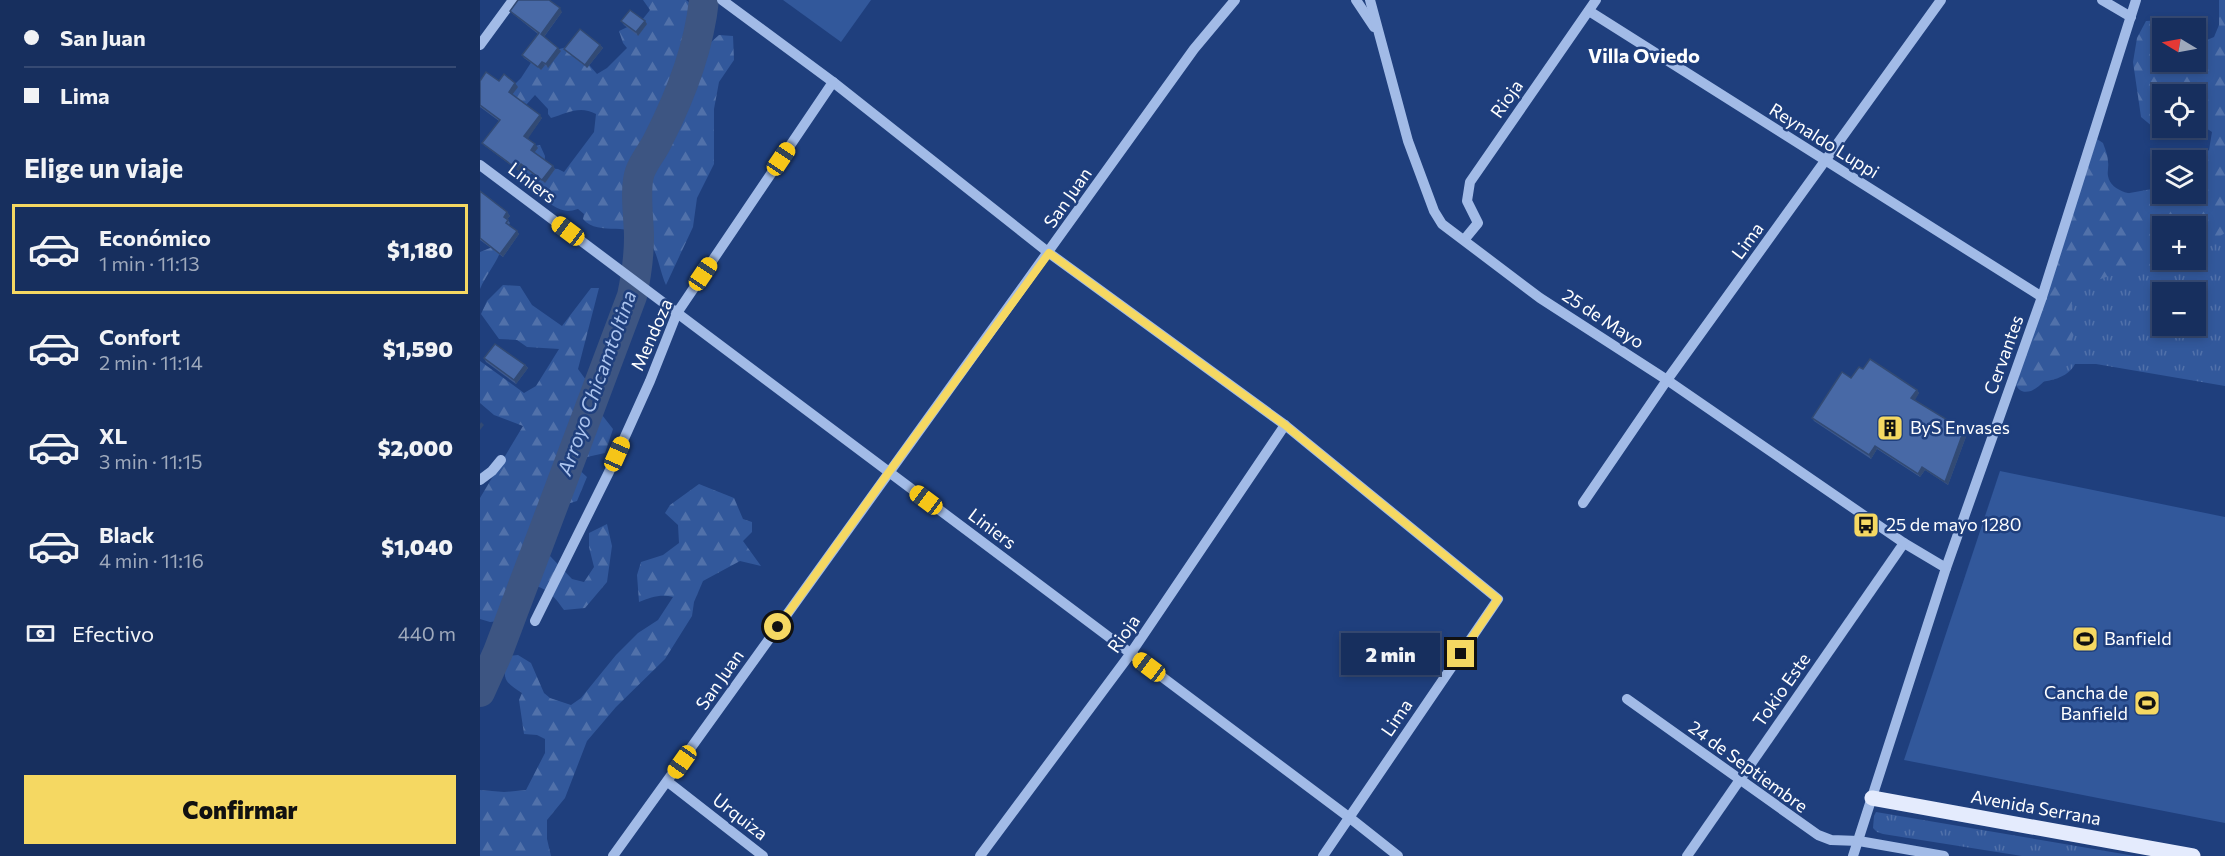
<!DOCTYPE html>
<html lang="es">
<meta charset="utf-8">
<style>
:root{--surface:#172f5e;--page:#243b67;--text:#f1f3f6;--muted:#9ea9bc;--line:#364a73;--accent:#f5d862}
body{margin:0;font-family:Commissioner,sans-serif;background:var(--page);color:var(--text);height:100vh;display:flex;flex-direction:column;font-size:22px;white-space:nowrap}
*{box-sizing:border-box;margin:0}
p{font-size:20px;color:var(--muted)}
.icon{flex:none;width:33px;height:33px;fill:none;stroke:currentColor;stroke-width:2;stroke-linecap:round;stroke-linejoin:round}
.map{position:relative;flex:1;overflow:hidden}
.side{display:flex;flex-direction:column;background:var(--surface);width:480px}
.side>*{flex:none}
.hud{display:grid;align-content:center;height:132px;padding:0 24px;background:var(--surface)}
.needle{width:39px;rotate:280deg}
.controls{position:absolute;left:1672px;top:18px;display:grid;gap:12px}
.controls a{display:grid;place-items:center;width:54px;height:54px;border-radius:0px;background:var(--surface);box-shadow:0 3px 9px #0003,0 0 0 2px var(--line);font-size:30px}
.end{position:absolute;width:27px;height:27px;margin:-14px;border:8px solid #f5d862;background:#111;box-shadow:0 0 0 3px #111}
.from{border-radius:50%}
.bubble{position:absolute;height:42px;border-radius:0px;background:var(--surface);box-shadow:0 3px 9px #0003,0 0 0 2px var(--line);font-size:20px;font-weight:800;line-height:42px;text-align:center}
.car{position:absolute;width:18px;height:36px;margin:-18px -9px;border-radius:8px;box-shadow:0 0 4px 2px #0007;background:linear-gradient(#f5c518 24%,#345 0 40%,#f5c518 0 76%,#345 0 86%,#f5c518 0)}
.hud b{display:flex;align-items:center;gap:21px;height:57px;font-size:22px}
.hud b+b{border-top:2px solid var(--line)}
.hud i{width:15px;height:15px;background:var(--text)}
ul{padding:0;list-style:none}
li{display:flex;align-items:center;gap:18px;height:90px;margin:0 12px 9px;padding:0 12px;border:3px solid transparent;border-radius:0px}
li div{flex:1}
li b{display:block;font-size:22px}
li em{font-style:normal;font-weight:800}
li.active{border-color:var(--accent)}
li>.icon{width:54px;height:54px;stroke-width:1.5}
h2{padding:0 24px;font-size:27px;line-height:72px}
.pay{display:flex;align-items:center;gap:15px;height:66px;padding:0 24px;font-size:22px}
.pay p{margin-inline-start:auto}
.primary-button{display:flex;gap:12px;margin-top:auto;padding:12px 24px}
.primary-button a{flex:1;height:69px;border-radius:0px;background:var(--accent);color:#111;font-size:24px;font-weight:800;line-height:69px;text-align:center}
main{display:flex;flex:1;min-height:0}
.map>svg:first-child{display:block}
</style>
<main>
<section class="side">
<div class="hud">
<b><i class="from"></i>San Juan</b>
<b><i></i>Lima</b>
</div>
<h2>Elige un viaje</h2>
<ul>
<li class="active"><svg class="icon" aria-label="car" viewBox="0 0 24 24"><path d="M5 17H2v-5l4-1 3-4h7l3 4 3 1v5h-3M9 17h6M6 11h13"/><circle cx="7" cy="17" r="2"/><circle cx="17" cy="17" r="2"/></svg><div><b>Económico</b><p>1 min · 11:13</p></div><em>$1,180</em></li>
<li><svg class="icon" aria-label="car" viewBox="0 0 24 24"><path d="M5 17H2v-5l4-1 3-4h7l3 4 3 1v5h-3M9 17h6M6 11h13"/><circle cx="7" cy="17" r="2"/><circle cx="17" cy="17" r="2"/></svg><div><b>Confort</b><p>2 min · 11:14</p></div><em>$1,590</em></li>
<li><svg class="icon" aria-label="car" viewBox="0 0 24 24"><path d="M5 17H2v-5l4-1 3-4h7l3 4 3 1v5h-3M9 17h6M6 11h13"/><circle cx="7" cy="17" r="2"/><circle cx="17" cy="17" r="2"/></svg><div><b>XL</b><p>3 min · 11:15</p></div><em>$2,000</em></li>
<li><svg class="icon" aria-label="car" viewBox="0 0 24 24"><path d="M5 17H2v-5l4-1 3-4h7l3 4 3 1v5h-3M9 17h6M6 11h13"/><circle cx="7" cy="17" r="2"/><circle cx="17" cy="17" r="2"/></svg><div><b>Black</b><p>4 min · 11:16</p></div><em>$1,040</em></li>
</ul>
<div class="pay"><svg class="icon" aria-label="cash" viewBox="0 0 24 24"><path d="M3 7h18v10H3z"/><circle cx="12" cy="12" r="2"/></svg>Efectivo<p>440 m</p></div>
<div class="primary-button"><a>Confirmar</a></div>
</section>
<div class="map">
<svg width="1745" height="856" viewBox="0 0 1745 856">
<defs>
<pattern id="grass-tufts" width="24" height="20" patternUnits="userSpaceOnUse" patternTransform="scale(1.5)"><rect width="24" height="20" fill="#32589b"/><path d="M3 7l-1-3M5 7V3M7 7l1-3M15 17l-1-3M17 17v-4M19 17l1-3" fill="none" stroke="#5171aa"/></pattern>
<pattern id="forest-firs" width="22" height="20" patternUnits="userSpaceOnUse" patternTransform="scale(1.5)"><rect width="22" height="20" fill="#32589b"/><path d="M5 1l3.5 6h-7zM16 11l3.5 6h-7z" fill="#5171aa"/></pattern>
</defs>
<rect width="100%" height="100%" fill="#1f3f7d"/>
<g fill="url(#grass-tufts)" fill-rule="evenodd">
<path d="M1745 141V386L1616 364H1595C1587 379 1569 381 1554 383L1548 348 1644 194 1683 187V194H1716ZM1683 226H1716V260H1683ZM1683 292H1716V326H1683Z"/>
<polygon points="1396,812 1655,856 1542,856 1403,834 1397,832 1393,828 1394,816"/>
</g>
<g fill="url(#forest-firs)">
<path d="M163 0H206L210 3 211 16 209 28 230 43 239 35 253 36 254 60 239 82 234 109V164L217 198 213 227 186 285C180 272 178 253 169 241 152 219 119 238 103 219L104 214 98 209C94 210 91 211 88 211 77 211 57 196 55 186L63 176 55 172 44 178 40 177 37 165 51 147 60 145 65 156 64 168 78 169 84 172 114 132 116 114C100 105 87 113 71 118L68 114V109L55 95 46 105 21 98 41 78 56 55 87 47 103 58 117 74 127 68 147 48 143 43 139 31 162 20 170 10Z"/>
<path d="M1739 0H1745V233L1716 251V226H1683V260H1698C1667 272 1623 269 1597 293 1586 304 1596 315 1595 328 1594 345 1567 385 1551 391 1543 393 1539 391 1536 385L1617 139 1623 143C1625 149 1628 155 1628 162 1629 167 1627 171 1628 176 1631 193 1656 195 1669 197L1683 179V194H1716V160L1729 150 1732 132 1720 124H1716V94H1683V127H1673L1661 117 1653 62 1657 38 1666 21 1684 20 1693 28H1683V62H1716V40L1722 42 1734 37 1739 25Z"/>
<path d="M15 246 21 250C16 264 6 275 0 289V252Z"/>
<path d="M23 285 40 286 52 305 82 326 111 288H119L98 369 106 380 108 397 133 429 125 453 98 459 94 465 107 477 97 501 74 508 68 528 70 556 92 579 104 582 114 567 109 547V533L127 524 132 546 127 582 105 608 84 610C74 596 66 586 48 585L31 620 10 622 0 619V498L43 426 14 415 0 403V361L44 393 56 386 79 349 47 347 37 340 19 339 1 314 7 301Z"/>
<path d="M219 484 254 498 263 519 272 522V532L263 541 281 566 260 561 223 581 214 602 212 616 185 659 136 707 107 741 85 798 67 820V839L71 856H0V790L24 792 46 790 65 753V739L57 735 44 734 39 700 42 693C23 681 22 678 28 656L38 655 51 663 64 693 70 698 91 705 101 698 136 655 158 633 178 620 193 597C181 594 171 597 159 602L157 575 161 562 183 555 199 543 198 525 185 513 190 505Z"/>
</g>
<g fill="#32589b">
<polygon points="303,0 391,0 361,42"/>
<polygon points="1520,471 1745,517 1745,823 1424,760"/>
</g>
<g fill="none" stroke-linecap="round" stroke-linejoin="round">
<path stroke="#3d5582" stroke-width="30" d="M0 692 18 652 152 296C156 277 159 257 159 237 159 219 154 188 160 172 164 161 173 151 178 140 200 97 219 48 224 0"/>
<g stroke="#a2bbe7" stroke-width="10">
<polyline points="242,0 353,82 569,253 805,425 1018,599 843,856"/>
<polyline points="876,0 894,27"/>
<polyline points="890,0 928,141 954,211 962,224 1060,298 1187,380 1424,543 1466,568"/>
<polyline points="1622,0 1651,17"/>
<polyline points="1109,11 1562,297"/>
<polyline points="0,45 33,0"/>
<polyline points="0,165 870,818 918,856"/>
<polyline points="984,240 998,223 987,201 990,182 1116,0"/>
<polyline points="0,480 12,471 21,460"/>
<polyline points="1103,503 1187,380 1461,0"/>
<polyline points="55,621 129,472 170,381 197,313 353,82"/>
<polyline points="1147,699 1338,835 1351,840 1379,841 1464,856"/>
<polyline points="188,782 283,856"/>
<polyline points="133,856 714,49 755,0"/>
<polyline points="500,856 651,653 805,425"/>
<polyline points="1207,856 1424,543"/>
<polyline points="1373,856 1466,568 1562,297 1656,0"/>
</g>
<polyline stroke="#e4ebfd" stroke-width="15" points="1392,798 1713,856"/>
</g>
<g fill="#3e5a8f">
<polygon points="30,11 82,12 64,37 81,51 68,68 65,65 61,70 44,58 42,55 58,34 33,14"/>
<polygon points="141,21 165,21 167,24 158,36 144,25"/>
<polygon points="120,45 123,48 107,68 87,52 84,49"/>
<polygon points="0,81 19,81 35,83 38,87 32,94 62,118 47,139 58,148 54,152 73,166 75,169 65,183 43,167 40,172 5,146 2,143 19,121 0,107"/>
<polygon points="0,191 27,212 30,216 27,219 30,223 29,225 37,231 39,234 23,257 0,240"/>
<polygon points="4,358 45,365 48,368 36,384 6,362"/>
<polygon points="1383,369 1437,390 1439,393 1434,400 1487,434 1468,485 1445,470 1440,477 1397,449 1391,459 1334,421 1332,418 1371,378"/>
</g>
<g fill="#324a74">
<polygon points="80,8 82,12 63,38 61,34"/>
<polygon points="165,21 167,24 158,36 156,32"/>
<polygon points="120,45 123,48 107,68 105,65"/>
<polygon points="78,48 81,51 68,68 66,64"/>
<polygon points="62,62 65,65 61,70 58,67"/>
<polygon points="35,83 38,87 32,95 29,92"/>
<polygon points="60,115 62,118 47,140 44,136"/>
<polygon points="55,144 58,148 54,153 51,150"/>
<polygon points="41,164 43,167 40,172 37,169"/>
<polygon points="73,166 75,169 65,183 62,180"/>
<polygon points="27,212 30,216 26,220 24,217"/>
<polygon points="37,231 39,234 23,257 20,254"/>
<polygon points="45,365 48,368 36,384 34,380"/>
<polygon points="1437,390 1439,393 1434,402 1431,398"/>
<polygon points="1,422 4,425 0,430 0,424"/>
<polygon points="1484,430 1487,434 1468,485 1465,482"/>
<polygon points="1395,446 1397,449 1391,459 1389,455"/>
<polygon points="1442,467 1445,470 1440,477 1438,474"/>
</g>
<g fill="#4869a6" stroke="#324a74" stroke-width="1.5">
<polygon points="38,0 69,0 80,8 61,34 78,48 66,64 62,62 58,67 42,55 59,33 30,11"/>
<polygon points="150,10 165,21 156,32 141,21"/>
<polygon points="100,29 120,45 105,65 84,49"/>
<polygon points="6,72 19,81 24,74 35,83 29,92 60,115 44,136 55,144 51,150 73,166 62,180 41,164 37,169 2,143 20,120 0,105 0,81"/>
<polygon points="0,191 27,212 24,217 28,220 26,223 37,231 20,254 0,238"/>
<polygon points="15,344 45,365 34,380 4,358"/>
<polygon points="1390,359 1437,390 1431,398 1484,430 1465,482 1442,467 1438,474 1395,446 1389,455 1332,418 1362,372 1371,378 1379,367 1383,369"/>
</g>
<g fill="none" stroke-linecap="round" stroke-linejoin="round">
<polyline stroke="#f5d862" stroke-width="8" points="298,627 409,472 569,253 805,425 1018,599 981,654"/>
</g>
<defs>
<symbol id="building-square" viewBox="-11 -11 22 22"><rect x="-9" y="-9" width="18" height="18" rx="4" fill="#f5d862" stroke="#1f3f7d"/><path d="M-4-6H4V6H1V3H-1V6H-4ZM-2.5-4.3h1.7v1.8h-1.7ZM.8-4.3h1.7v1.8H.8ZM-2.5-1h1.7V.8h-1.7ZM.8-1h1.7V.8H.8Z" fill="#111"/></symbol>
<symbol id="bus-square" viewBox="-11 -11 22 22"><rect x="-9" y="-9" width="18" height="18" rx="4" fill="#f5d862" stroke="#1f3f7d"/><path d="M-5-6H5V4H4V6H2V4H-2V6H-4V4H-5ZM-3.5-4V0h7V-4ZM-3.5 1.2v1.5H-2V1.2ZM2 1.2v1.5H3.5V1.2Z" fill="#111"/></symbol>
<symbol id="stadium-square" viewBox="-11 -11 22 22"><rect x="-9" y="-9" width="18" height="18" rx="4" fill="#f5d862" stroke="#1f3f7d"/><path d="M0-5a6.5 5 0 1 0 0 10a6.5 5 0 1 0 0-10ZM-3.5-1.8h7v3.6h-7Z" fill="#111"/></symbol>
</defs>
<g fill-rule="evenodd">
<use href="#building-square" x="1395" y="413" width="30" height="30"/>
<use href="#bus-square" x="1371" y="510" width="30" height="30"/>
<use href="#stadium-square" x="1590" y="624" width="30" height="30"/>
<use href="#stadium-square" x="1652" y="688" width="30" height="30"/>
</g>
<g text-anchor="middle" stroke-width="5" stroke-linejoin="round" paint-order="stroke">
<g font-size="18" fill="#fff" stroke="#1f3f7d">
<text transform="translate(1027 99) rotate(-55)" y="6">Rioja</text>
<text transform="translate(1344 141) rotate(32)" y="6">Reynaldo Luppi</text>
<text transform="translate(52 183) rotate(37)" y="6">Liniers</text>
<text transform="translate(588 198) rotate(-55)" y="6">San Juan</text>
<text transform="translate(1268 241) rotate(-54)" y="6">Lima</text>
<text transform="translate(1123 319) rotate(33)" y="6">25 de Mayo</text>
<text transform="translate(172 335) rotate(-66)" y="6">Mendoza</text>
<text transform="translate(1524 355) rotate(-70)" y="6">Cervantes</text>
<text transform="translate(512 529) rotate(37)" y="6">Liniers</text>
<text transform="translate(644 634) rotate(-55)" y="6">Rioja</text>
<text transform="translate(240 680) rotate(-55)" y="6">San Juan</text>
<text transform="translate(1302 690) rotate(-55)" y="6">Tokio Este</text>
<text transform="translate(917 718) rotate(-56)" y="6">Lima</text>
<text transform="translate(1268 767) rotate(36)" y="6">24 de Septiembre</text>
<text transform="translate(1556 808) rotate(10)" y="6">Avenida Serrana</text>
<text transform="translate(260 817) rotate(38)" y="6">Urquiza</text>
</g>
<g font-size="18" fill="#fff" stroke="#1f3f7d" text-anchor="start">
<text x="1430" y="434">ByS Envases</text>
<text x="1406" y="531">25 de mayo 1280</text>
<text x="1624" y="645">Banfield</text>
<text x="1648" y="699" text-anchor="end">Cancha de<tspan x="1648" dy="21">Banfield</tspan></text>
</g>
<g font-size="20" font-weight="bold" fill="#fff" stroke="#1f3f7d">
<text x="1164" y="63">Villa Oviedo</text>
</g>
<g font-size="20" font-style="italic" fill="#adc5ef" stroke="#1f3f7d">
<text transform="translate(117 383) rotate(-70)" y="7">Arroyo Chicamtoltina</text>
</g>
</g>
</svg>
<div class="controls">
<a><svg class="needle" viewBox="-14 -14 28 28"><path d="M0-13l5 13h-10z" fill="#e53935"/><path d="M0 13l5-13h-10z" fill="#9ea9bc"/></svg></a>
<a><svg class="icon" aria-label="locate" viewBox="0 0 24 24"><circle cx="12" cy="12" r="6"/><path d="M12 2v4M12 18v4M2 12h4M18 12h4"/></svg></a>
<a><svg class="icon" aria-label="layers" viewBox="0 0 24 24"><path d="M12 4l9 5-9 5-9-5zM3 14l9 5 9-5"/></svg></a>
<a>+</a>
<a>−</a>
</div>
<i class="end from" style="left:298px;top:627px"></i>
<i class="end" style="left:981px;top:654px"></i>
<div class="bubble" style="left:861px;top:633px;width:99px">2 min</div>
<i class="car" style="left:301px;top:159px;rotate:34deg"></i>
<i class="car" style="left:88px;top:231px;rotate:307deg"></i>
<i class="car" style="left:223px;top:274px;rotate:34deg"></i>
<i class="car" style="left:137px;top:454px;rotate:24deg"></i>
<i class="car" style="left:446px;top:500px;rotate:307deg"></i>
<i class="car" style="left:669px;top:667px;rotate:307deg"></i>
<i class="car" style="left:202px;top:762px;rotate:215deg"></i>
</div>
</main>
